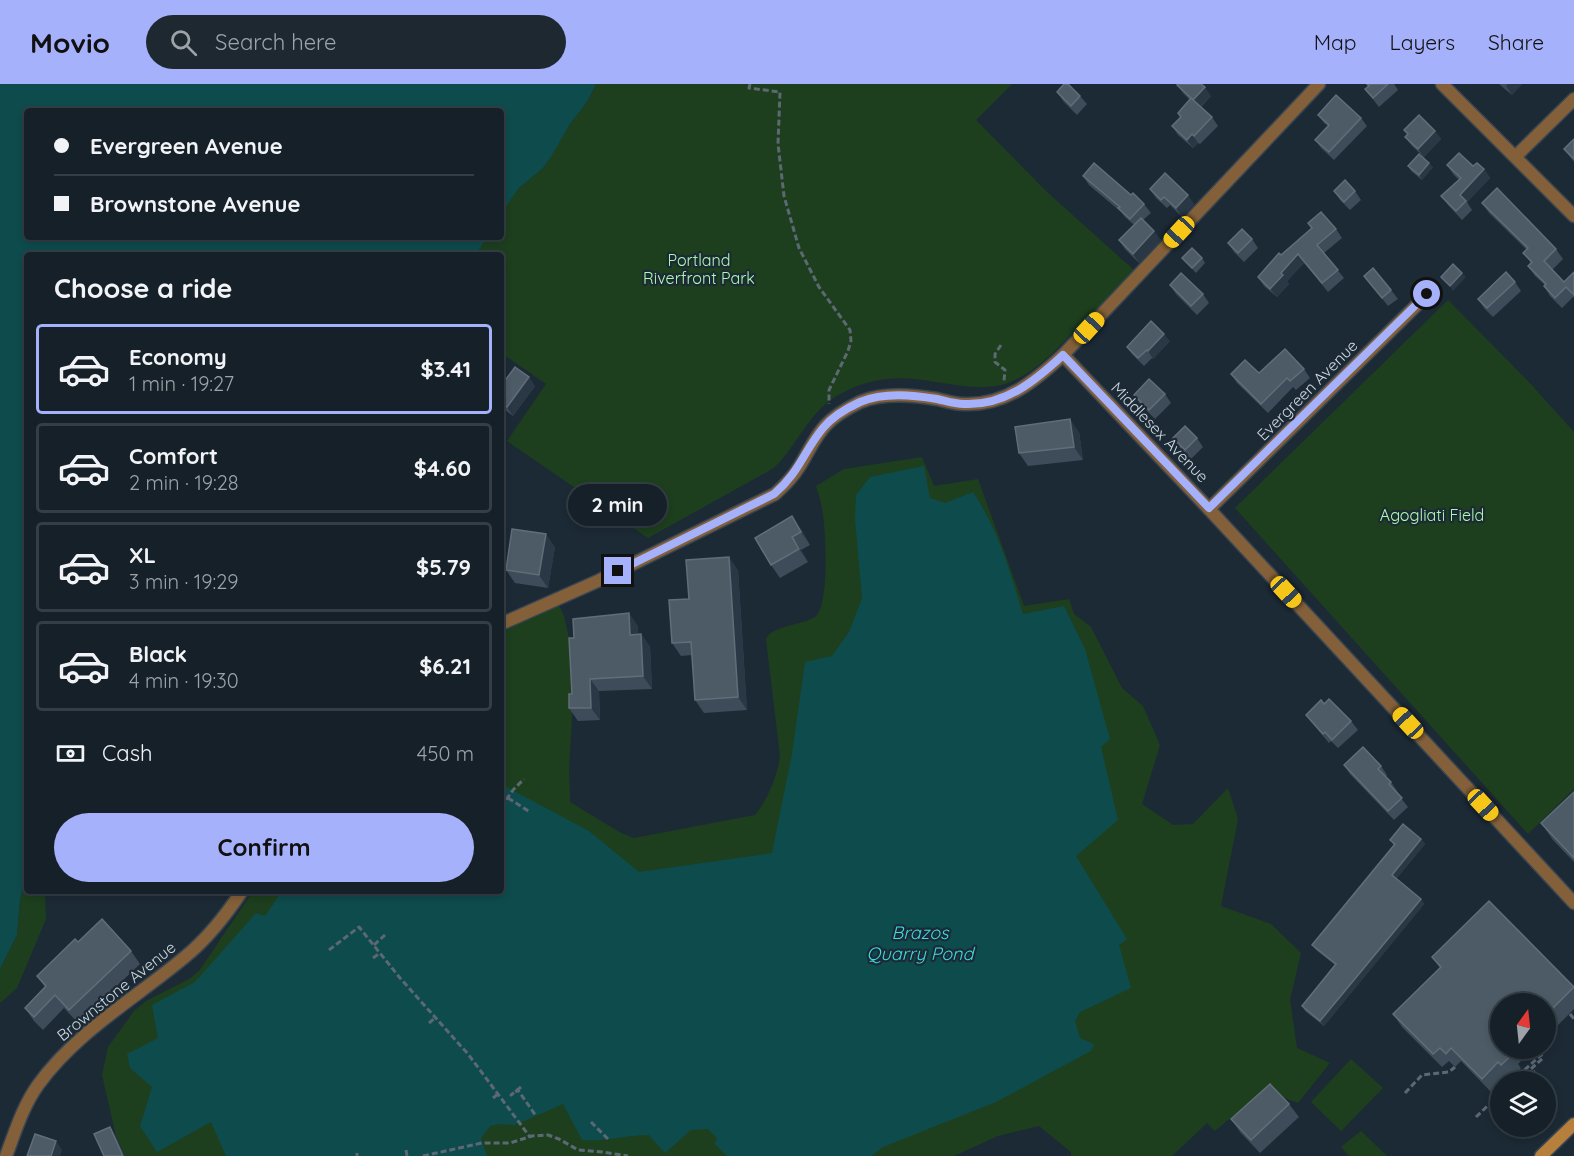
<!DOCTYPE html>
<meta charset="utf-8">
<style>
:root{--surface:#152028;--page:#1e2830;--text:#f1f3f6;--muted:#9da3a8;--line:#343e45;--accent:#a6b1fc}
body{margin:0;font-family:Quicksand,sans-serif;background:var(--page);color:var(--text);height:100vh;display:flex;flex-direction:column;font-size:22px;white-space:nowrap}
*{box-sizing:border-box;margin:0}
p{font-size:20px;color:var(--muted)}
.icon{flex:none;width:33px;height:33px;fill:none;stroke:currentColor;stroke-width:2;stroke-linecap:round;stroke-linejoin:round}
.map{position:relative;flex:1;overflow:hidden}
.side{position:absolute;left:24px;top:168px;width:480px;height:642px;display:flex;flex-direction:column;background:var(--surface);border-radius:6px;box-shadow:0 3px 9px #0003,0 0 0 2px var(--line)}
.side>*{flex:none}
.hud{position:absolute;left:24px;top:24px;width:480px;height:132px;border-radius:6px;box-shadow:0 3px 9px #0003,0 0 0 2px var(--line);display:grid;align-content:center;height:132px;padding:0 30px;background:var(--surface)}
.needle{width:39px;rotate:15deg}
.buttons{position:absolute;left:1490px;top:909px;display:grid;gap:12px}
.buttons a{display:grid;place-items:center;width:66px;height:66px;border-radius:50%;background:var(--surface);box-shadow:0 3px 9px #0003,0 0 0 2px var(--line);font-size:30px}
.end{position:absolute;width:27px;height:27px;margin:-14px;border:8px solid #a6b1fc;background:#111;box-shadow:0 0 0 3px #111}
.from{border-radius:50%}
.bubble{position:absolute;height:42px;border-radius:21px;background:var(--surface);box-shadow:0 3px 9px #0003,0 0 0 2px var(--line);font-size:20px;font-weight:700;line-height:42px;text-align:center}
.car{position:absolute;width:18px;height:36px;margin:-18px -9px;border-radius:8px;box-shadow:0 0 4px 2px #0007;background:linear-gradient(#f5c518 24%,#345 0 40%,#f5c518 0 76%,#345 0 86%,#f5c518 0)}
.hud b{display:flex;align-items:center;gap:21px;height:57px;font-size:22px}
.hud b+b{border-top:2px solid var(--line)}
.hud i{width:15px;height:15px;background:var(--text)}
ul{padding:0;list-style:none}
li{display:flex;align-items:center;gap:18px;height:90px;margin:0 12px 9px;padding:0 18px;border:3px solid var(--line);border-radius:6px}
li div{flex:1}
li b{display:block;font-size:22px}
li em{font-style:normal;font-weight:700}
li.selected{border-color:var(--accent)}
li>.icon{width:54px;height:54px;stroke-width:1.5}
h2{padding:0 30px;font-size:27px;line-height:72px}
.pay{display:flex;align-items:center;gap:15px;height:66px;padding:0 30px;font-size:22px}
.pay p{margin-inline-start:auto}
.action{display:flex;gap:12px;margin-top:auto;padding:12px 30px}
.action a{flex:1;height:69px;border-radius:36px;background:var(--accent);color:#111;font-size:24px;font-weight:700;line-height:69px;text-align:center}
header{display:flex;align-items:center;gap:36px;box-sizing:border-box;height:84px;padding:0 30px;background:var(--accent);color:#111}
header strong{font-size:28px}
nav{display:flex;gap:33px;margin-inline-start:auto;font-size:21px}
.search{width:420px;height:54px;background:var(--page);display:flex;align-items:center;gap:15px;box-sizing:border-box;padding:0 21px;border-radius:33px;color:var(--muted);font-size:22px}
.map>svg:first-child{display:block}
</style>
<header>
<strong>Movio</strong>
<div class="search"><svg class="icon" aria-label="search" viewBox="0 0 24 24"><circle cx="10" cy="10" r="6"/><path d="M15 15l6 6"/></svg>Search here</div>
<nav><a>Map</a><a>Layers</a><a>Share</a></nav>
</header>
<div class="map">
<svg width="1574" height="1072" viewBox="0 0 1574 1072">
<rect width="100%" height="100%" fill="#1c2a36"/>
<g fill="#1d3f1e">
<path d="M596 0H1012L976 36 1047 108 1136 188C1128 197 1119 206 1111 214 1102 223 1092 229 1083 238 1060 261 1034 293 1001 301 972 307 943 298 915 295 888 292 863 297 840 310 809 327 798 360 774 384L648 454 507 357 546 300 501 269V171H476L487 153H501V129L503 124 519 104 543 84 570 40 587 18Z"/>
<polygon points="1448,216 1528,297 1574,348 1574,705 1528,750 1235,424"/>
<path d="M922 373 934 402 978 395 1024 522 1069 515 1074 530 1091 543 1122 604 1143 622 1160 661 1142 720 1173 741 1193 740 1228 704 1238 735 1221 822 1271 840 1301 869 1290 916 1297 964 1330 979 1298 1019 1269 1008 1228 1036 1215 1047 1207 1039 1172 1072H1071V1068L1039 1042 998 1052 954 1072H125L116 1052 102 991 108 963 134 927 146 917 189 895 199 887 253 807H501V549L558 519 564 532 575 581 569 686 570 718 621 749 634 754 755 731C768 715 777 693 780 672L766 555C771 542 802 541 815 533 830 522 826 443 822 424 821 417 818 409 816 402L844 385Z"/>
<polygon points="27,785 27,807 43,807 45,809 46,835 17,904 0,919 0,885 17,851 20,816"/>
<polygon points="1351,975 1383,1004 1341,1047 1311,1018"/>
<polygon points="1361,1047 1387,1072 1349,1072 1341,1063"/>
</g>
<g fill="#0e4b4d">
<polygon points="0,0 596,0 587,18 570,40 552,71 543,84 519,104 501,129 501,27 27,27 27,153 487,153 476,171 27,171 27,785 20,816 17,851 0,885"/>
<path d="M924 382 930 414 945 419 973 408C999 447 1009 485 1023 530L1064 522 1085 565 1110 655 1101 663 1118 736 1076 772 1127 855 1119 861 1131 904 1080 928 1075 937 1080 954 1094 960 1091 967 996 1018 883 1063 872 1072H727L715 1060 717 1054 708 1045 691 1046 665 1069 649 1051C626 1051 605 1058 582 1056L563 1020 515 1041 500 1040 490 1042 481 1054 487 1072H226L211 1038 157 1068 140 1042 152 1003 130 984 127 970 158 954 152 921 195 898 256 829 265 832 282 807H501V700L589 747 639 788 772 769 792 670 805 578 832 572 849 548 862 514 855 435 856 411 870 393Z"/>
</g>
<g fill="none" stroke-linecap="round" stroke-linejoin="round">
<defs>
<g id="street">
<polyline points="1442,0 1574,132"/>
<polyline points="1516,72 1574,15"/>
<polyline points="1063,271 1209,425 1574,819"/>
<polyline points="1209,425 1427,211"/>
<path d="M501 540 600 496 775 410C784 402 793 393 799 383 808 369 815 352 826 341 835 331 848 324 860 318 884 308 913 311 937 315 946 317 954 320 964 320 1005 322 1035 297 1063 271L1319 0"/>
<path d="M6 1072C15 1048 23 1022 38 1001 76 948 136 914 186 872 208 854 226 831 242 807"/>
</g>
<polyline id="secondary" points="1541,1072 1574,1040"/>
</defs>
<use href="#street" stroke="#394651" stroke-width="15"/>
<use href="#secondary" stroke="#394651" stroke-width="15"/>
<g stroke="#5c6873" stroke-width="3" stroke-dasharray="6 3" stroke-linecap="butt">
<polyline points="750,0 749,4 780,8 778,60 784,112 799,164 819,203 850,246 851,257 848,267 829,306 829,320"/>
<polyline points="1001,261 995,270 995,278 1005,286 1004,297"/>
<polyline points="508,714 530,728"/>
<polyline points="501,723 513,706 524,695"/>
<polyline points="374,861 385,851"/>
<polyline points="329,866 359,843 400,894 468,970 530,1053"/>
<polyline points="373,874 380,869"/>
<polyline points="1570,930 1574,935"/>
<polyline points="429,939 435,934"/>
<polyline points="1518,986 1521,989 1541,971 1543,974 1531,985 1534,988 1529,993"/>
<polyline points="1513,998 1517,993 1521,998"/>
<polyline points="1524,998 1529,993 1534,998"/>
<polyline points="521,1003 511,1011 518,1006 536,1032"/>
<polyline points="1405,1009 1422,991 1449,988 1455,983"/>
<polyline points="1545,1009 1555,1019"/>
<polyline points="493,1014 498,1010"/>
<polyline points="1476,1033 1500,1010"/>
<polyline points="591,1038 609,1056"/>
<polyline points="406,1066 407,1072"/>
<polyline points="357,1069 357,1072"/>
<polyline points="423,1072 482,1059 510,1059 532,1052 548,1051 559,1055 578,1066 602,1068 628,1072"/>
</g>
<use href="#street" stroke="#836039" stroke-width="12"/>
<use href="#secondary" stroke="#b67f3c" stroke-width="12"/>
</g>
<g fill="#3d4c58">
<polygon points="1366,0 1394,0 1398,6 1379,23 1365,5 1368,2"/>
<polygon points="1499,0 1522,0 1512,11"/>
<polygon points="1177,1 1211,12 1201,23 1212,33 1218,42 1200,60 1198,59 1193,64 1178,51 1172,42 1180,33 1178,29 1190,16 1183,9"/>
<polygon points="1057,8 1080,12 1087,20 1077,31 1063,17"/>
<polygon points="1318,31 1361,34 1367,42 1334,76 1321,64 1315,56 1328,42 1324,39"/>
<polygon points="1404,46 1435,47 1441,55 1424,73 1412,62 1405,53 1408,51"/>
<polygon points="1574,55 1574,78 1564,65"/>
<polygon points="1447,81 1473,82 1484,85 1490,94 1467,118 1472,126 1462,136 1448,121 1441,112 1459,96 1453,90"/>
<polygon points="1408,82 1433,83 1422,96 1411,87"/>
<polygon points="1083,92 1131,111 1144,120 1151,129 1143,136 1161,156 1139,179 1125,165 1119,156 1134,141 1125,133 1121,128 1089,101"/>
<polygon points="1150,105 1194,120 1182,133 1170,121 1167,124 1156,114"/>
<polygon points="1334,107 1355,107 1361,116 1350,126 1340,116"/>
<polygon points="1482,119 1556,165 1563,175 1552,186 1564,198 1574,188 1574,214 1573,213 1562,224 1550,212 1544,202 1545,201 1535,192 1528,182 1531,179 1523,169 1527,166 1489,129"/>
<polygon points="1308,139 1336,145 1342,154 1324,169 1344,194 1328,208 1304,179 1287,197 1289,200 1277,213 1264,202 1258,193 1281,171 1312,145"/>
<polygon points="1252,155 1258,164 1244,178 1234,168 1228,159"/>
<polygon points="1182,174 1202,174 1205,179 1196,189"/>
<polygon points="1364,192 1391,206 1398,215 1388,222"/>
<polygon points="1515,198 1521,207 1493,233 1484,224 1478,215"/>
<polygon points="1170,201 1203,210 1209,219 1197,231 1176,210"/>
<polygon points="1170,257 1153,275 1152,274 1144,282 1132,270 1127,263"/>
<polygon points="1304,285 1310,294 1296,306 1293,303 1268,329 1237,299 1231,290 1259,289"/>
<polygon points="501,302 535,302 513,332 501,323"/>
<polygon points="1165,310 1171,319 1155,335 1140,320 1134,311"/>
<polygon points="1079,348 1083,376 1028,382 1019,369"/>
<polygon points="1173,354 1197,354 1203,363 1191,375 1179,363"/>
<polygon points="801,445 810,461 801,466 808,478 780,494 771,481 755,454"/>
<polygon points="555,463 548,504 515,499 506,486"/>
<polygon points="738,486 747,626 704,629 695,616 692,571 681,572 672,559"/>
<polygon points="638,542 638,550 641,550 650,563 652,605 599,607 600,636 578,637 569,624 572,610 574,554"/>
<polygon points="1324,620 1351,637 1358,646 1338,664 1331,657 1329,659 1312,639 1306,631"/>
<polygon points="1344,681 1381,682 1387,691 1385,693 1391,698 1397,707 1396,708 1408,723 1394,736 1350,690"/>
<polygon points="1574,708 1574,778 1553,756 1541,739"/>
<polygon points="1421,755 1425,760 1396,795 1421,815 1424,820 1324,942 1305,927 1302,922 1335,881 1316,866 1312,861 1394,762 1390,756"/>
<polygon points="78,858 131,867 140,880 78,939 64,924 43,946 34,937 25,924 45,903 37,892"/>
<polygon points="1432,873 1574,903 1574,925 1545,954 1545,920 1500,964 1534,964 1518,980 1521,984 1510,994 1508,991 1501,998 1500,998 1500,999 1491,1008 1461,977 1455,983 1449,977 1442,983 1402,943 1393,930 1440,884"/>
<polygon points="1289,1020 1299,1033 1260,1069 1240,1048 1231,1035"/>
</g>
<g fill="#293844">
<polygon points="1508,0 1522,0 1512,11 1506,2"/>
<polygon points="1205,3 1211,12 1199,24 1193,16"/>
<polygon points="1435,47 1441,55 1424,73 1418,65"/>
<polygon points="1192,50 1198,59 1193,64 1187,56"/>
<polygon points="1429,79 1433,83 1422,96 1419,91"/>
<polygon points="1484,85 1490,94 1467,118 1460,111"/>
<polygon points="1188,111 1194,120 1182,133 1176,124"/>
<polygon points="1154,147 1161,156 1139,179 1133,170"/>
<polygon points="1298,170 1304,179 1287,197 1289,200 1277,213 1270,205 1281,189"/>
<polygon points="1462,189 1466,193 1453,207 1450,202"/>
<polygon points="1164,250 1170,257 1153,275 1148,267"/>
<polygon points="529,293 535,302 513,332 507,323"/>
<polygon points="1070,335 1079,348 1083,376 1074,363"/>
<polygon points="792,432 801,445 810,461 801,448"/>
<polygon points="546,450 555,463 548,504 539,491"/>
<polygon points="792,453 801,466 808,478 799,465"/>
<polygon points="729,473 738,486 747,626 738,613"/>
<polygon points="629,529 638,542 639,564 630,551"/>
<polygon points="641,550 650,563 652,605 643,592"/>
<polygon points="590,595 599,607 600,636 591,624"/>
<polygon points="1421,755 1425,760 1395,796 1392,791"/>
<polygon points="1421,815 1424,820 1324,942 1320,937"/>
<polygon points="110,1043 116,1052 125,1072 123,1072"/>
<polygon points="56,1057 62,1066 60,1072 51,1072"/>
</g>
<g fill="#4d5b67" stroke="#616e7a" stroke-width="1.5">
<polygon points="1064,0 1068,0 1080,12 1071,22 1057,8"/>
<polygon points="1178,0 1201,0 1205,3 1193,16 1177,1"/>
<polygon points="1367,0 1388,0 1373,14 1365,5 1369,2"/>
<polygon points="1336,11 1361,34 1329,68 1315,56 1329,41 1318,31"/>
<polygon points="1191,14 1212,33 1194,52 1192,50 1187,56 1172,42 1181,33 1178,29"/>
<polygon points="1419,31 1435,47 1418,65 1405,53 1408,50 1404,46"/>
<polygon points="1574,55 1574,75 1564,65"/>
<polygon points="1459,69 1473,82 1477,79 1484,85 1460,111 1466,117 1456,127 1441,112 1461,94 1447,81"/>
<polygon points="1419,70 1429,79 1419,91 1408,82"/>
<polygon points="1094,79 1131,111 1133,109 1144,120 1130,135 1118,124 1120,123 1083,92"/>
<polygon points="1165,89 1188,111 1176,124 1164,113 1161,116 1150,105"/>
<polygon points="1345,96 1355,107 1344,118 1334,107"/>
<polygon points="1497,104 1556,165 1544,177 1564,198 1574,188 1574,211 1566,203 1555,214 1544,202 1546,200 1528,182 1532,178 1523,169 1528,164 1482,119"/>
<polygon points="1321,128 1336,145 1317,161 1338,186 1322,199 1298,170 1281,189 1283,191 1270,205 1258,193 1279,169 1281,171 1312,144 1308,139"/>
<polygon points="1141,134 1154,147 1133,170 1119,156"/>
<polygon points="1242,145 1252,155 1238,169 1228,159"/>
<polygon points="1192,164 1202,174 1192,184 1182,174"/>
<polygon points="1453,180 1462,189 1450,202 1441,193"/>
<polygon points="1373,184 1391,206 1382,214 1364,192"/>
<polygon points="1506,188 1515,198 1487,224 1478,215"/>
<polygon points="1181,189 1203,210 1191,222 1170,201"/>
<polygon points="1151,237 1164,250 1148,267 1147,266 1138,274 1127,263"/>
<polygon points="1285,265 1304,285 1290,297 1287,294 1261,320 1231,290 1245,276 1259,289"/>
<polygon points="515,283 529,293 507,323 501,319 501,302"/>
<polygon points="1149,295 1165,310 1149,326 1134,311"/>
<polygon points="1070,335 1074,363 1019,369 1015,343"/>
<polygon points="1185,342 1197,354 1185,366 1173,354"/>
<polygon points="792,432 801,448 792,453 799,465 771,481 755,454"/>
<polygon points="512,445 546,450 539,491 506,486"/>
<polygon points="729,473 738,613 695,616 691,558 672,559 669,516 689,515 686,476"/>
<polygon points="629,529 630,551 641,550 643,592 590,595 591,624 569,624 569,610 572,610 569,554 574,554 573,535"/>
<polygon points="1329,615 1351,637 1332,656 1325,648 1323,650 1306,631 1321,616 1324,620"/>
<polygon points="1363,663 1381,682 1378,685 1391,698 1389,700 1402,714 1388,727 1344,681"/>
<polygon points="1574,708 1574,774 1541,739"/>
<polygon points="1403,740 1421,755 1392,791 1421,815 1320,937 1302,922 1336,880 1312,861 1395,760 1390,756"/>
<polygon points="1489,817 1574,903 1545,932 1545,920 1500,920 1500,964 1512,964 1509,968 1512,971 1501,981 1498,978 1482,995 1451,964 1446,970 1440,964 1433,970 1393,930 1441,883 1432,873"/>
<polygon points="102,835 131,867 69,926 55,911 34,933 25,924 46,902 37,892 75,855 78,858"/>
<polygon points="1270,1000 1289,1020 1251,1056 1231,1035"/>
<polygon points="110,1043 123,1072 104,1072 94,1050"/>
<polygon points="35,1050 56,1057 51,1072 27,1072"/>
</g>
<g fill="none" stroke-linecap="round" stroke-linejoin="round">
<path stroke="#a6b1fc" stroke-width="8" d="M618 487 774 410C799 389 804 367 823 344 832 333 847 324 860 318 884 308 913 311 937 315 946 317 954 320 964 320 1005 322 1035 297 1063 271L1209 424 1427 210"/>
</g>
<g text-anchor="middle" stroke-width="4.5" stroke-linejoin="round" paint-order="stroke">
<g font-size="16" fill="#aefaad" stroke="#1c2a36">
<text x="699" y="182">Portland<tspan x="699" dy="18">Riverfront Park</tspan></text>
<text x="1432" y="437">Agogliati Field</text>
</g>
<g font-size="16" fill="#cfd8e0" stroke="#1c2a36">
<text transform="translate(1307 306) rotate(-45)" y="6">Evergreen Avenue</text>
<text transform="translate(1160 348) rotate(46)" y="6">Middlesex Avenue</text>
<text transform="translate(116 907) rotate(-39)" y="6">Brownstone Avenue</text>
</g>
<g font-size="18" font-style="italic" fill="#3bdde3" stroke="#1c2a36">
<text x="920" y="855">Brazos<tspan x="920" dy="21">Quarry Pond</tspan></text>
</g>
</g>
</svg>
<div class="buttons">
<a><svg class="needle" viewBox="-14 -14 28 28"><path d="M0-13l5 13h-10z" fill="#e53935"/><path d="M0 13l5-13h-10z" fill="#9da3a8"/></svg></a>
<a><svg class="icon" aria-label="layers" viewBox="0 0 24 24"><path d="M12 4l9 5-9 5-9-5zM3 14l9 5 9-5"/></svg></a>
</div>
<i class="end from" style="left:1427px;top:210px"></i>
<i class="end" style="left:618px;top:487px"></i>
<div class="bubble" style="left:568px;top:400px;width:99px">2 min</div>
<i class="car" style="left:1179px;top:148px;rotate:223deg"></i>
<i class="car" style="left:1089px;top:244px;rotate:43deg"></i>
<i class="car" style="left:1286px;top:508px;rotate:137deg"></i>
<i class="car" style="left:1408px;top:639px;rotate:317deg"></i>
<i class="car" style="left:1483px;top:721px;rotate:137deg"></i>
<div class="hud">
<b><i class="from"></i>Evergreen Avenue</b>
<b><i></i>Brownstone Avenue</b>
</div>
<section class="side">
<h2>Choose a ride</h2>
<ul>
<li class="selected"><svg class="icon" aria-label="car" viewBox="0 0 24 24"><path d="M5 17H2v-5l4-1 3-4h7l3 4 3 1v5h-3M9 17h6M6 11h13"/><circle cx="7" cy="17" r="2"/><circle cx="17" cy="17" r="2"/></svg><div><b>Economy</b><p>1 min · 19:27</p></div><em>$3.41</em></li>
<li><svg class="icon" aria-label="car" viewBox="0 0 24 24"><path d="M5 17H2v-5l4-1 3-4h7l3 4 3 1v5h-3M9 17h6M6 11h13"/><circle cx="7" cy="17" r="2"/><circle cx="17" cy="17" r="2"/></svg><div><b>Comfort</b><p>2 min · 19:28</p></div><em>$4.60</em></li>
<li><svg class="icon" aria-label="car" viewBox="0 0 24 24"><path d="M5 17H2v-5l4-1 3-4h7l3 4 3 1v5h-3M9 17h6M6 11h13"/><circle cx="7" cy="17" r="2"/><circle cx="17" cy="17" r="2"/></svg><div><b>XL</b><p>3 min · 19:29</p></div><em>$5.79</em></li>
<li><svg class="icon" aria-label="car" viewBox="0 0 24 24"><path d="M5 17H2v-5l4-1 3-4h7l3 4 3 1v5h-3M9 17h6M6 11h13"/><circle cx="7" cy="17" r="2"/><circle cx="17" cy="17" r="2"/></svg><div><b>Black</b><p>4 min · 19:30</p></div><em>$6.21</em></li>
</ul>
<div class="pay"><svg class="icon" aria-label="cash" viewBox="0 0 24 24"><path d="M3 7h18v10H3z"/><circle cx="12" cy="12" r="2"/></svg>Cash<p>450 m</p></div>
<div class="action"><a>Confirm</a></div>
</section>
</div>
